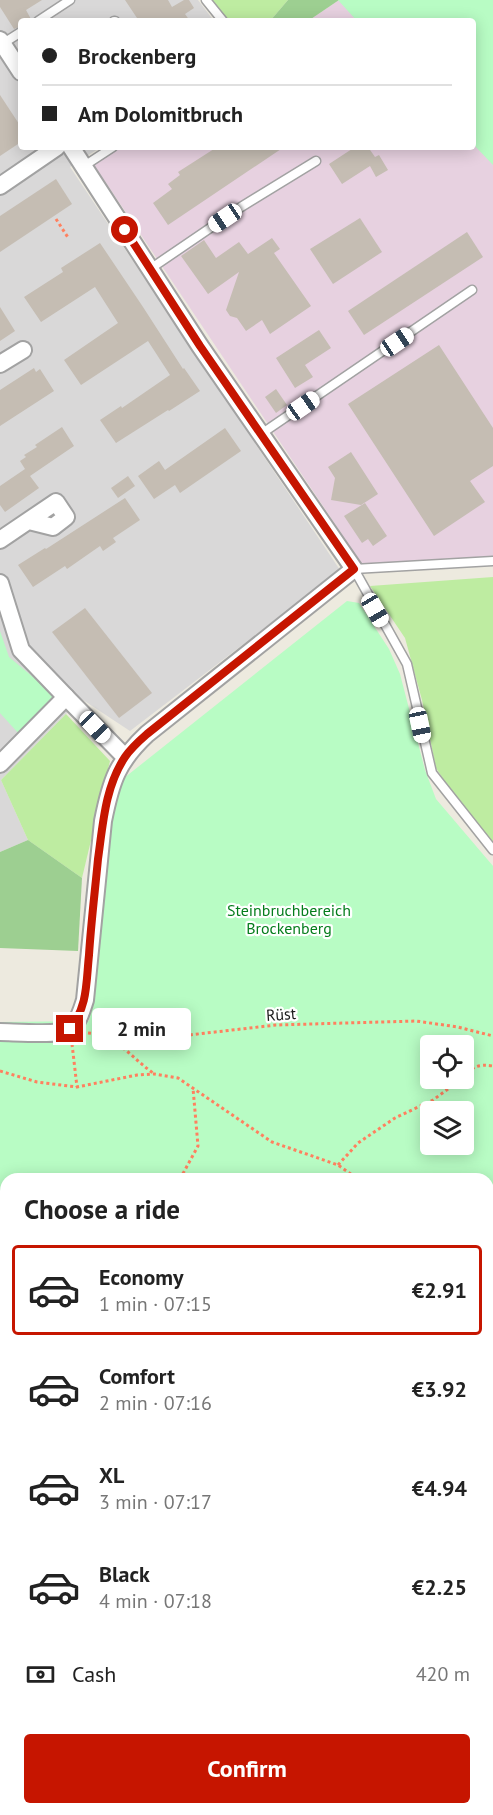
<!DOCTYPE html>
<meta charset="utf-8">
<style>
:root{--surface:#fff;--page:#f2f2f2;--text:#222;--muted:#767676;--line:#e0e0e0;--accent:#c61500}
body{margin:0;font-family:"PT Sans",sans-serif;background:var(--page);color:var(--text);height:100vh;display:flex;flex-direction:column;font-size:22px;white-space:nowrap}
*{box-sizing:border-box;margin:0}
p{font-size:20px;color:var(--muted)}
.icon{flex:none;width:33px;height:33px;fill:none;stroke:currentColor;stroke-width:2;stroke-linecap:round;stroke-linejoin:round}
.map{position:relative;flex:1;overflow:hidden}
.panel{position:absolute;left:0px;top:1173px;width:494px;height:642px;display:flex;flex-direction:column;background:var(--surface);border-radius:18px 18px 0 0;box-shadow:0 3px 15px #0003}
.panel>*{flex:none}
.banner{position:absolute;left:18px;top:18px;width:458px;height:132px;border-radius:6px;box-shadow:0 3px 15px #0003;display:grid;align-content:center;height:132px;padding:0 24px;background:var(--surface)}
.buttons{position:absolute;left:420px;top:1035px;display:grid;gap:12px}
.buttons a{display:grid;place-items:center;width:54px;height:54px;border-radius:6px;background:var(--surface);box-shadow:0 3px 15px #0003;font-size:30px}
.end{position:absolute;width:27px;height:27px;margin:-14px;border:8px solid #c61500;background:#fff;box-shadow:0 0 0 3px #fff}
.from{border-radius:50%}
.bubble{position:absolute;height:42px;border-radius:6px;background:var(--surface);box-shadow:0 3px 15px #0003;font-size:20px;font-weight:700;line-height:42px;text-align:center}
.car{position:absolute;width:18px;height:36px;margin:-18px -9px;border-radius:8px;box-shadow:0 0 4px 2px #0007;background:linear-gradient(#fff 24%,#345 0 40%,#fff 0 76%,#345 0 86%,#fff 0)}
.banner b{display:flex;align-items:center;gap:21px;height:57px;font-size:22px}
.banner b+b{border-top:2px solid var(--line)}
.banner i{width:15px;height:15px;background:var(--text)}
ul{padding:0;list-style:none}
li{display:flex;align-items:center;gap:18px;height:90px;margin:0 12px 9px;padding:0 12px;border:3px solid transparent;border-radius:6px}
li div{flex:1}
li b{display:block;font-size:22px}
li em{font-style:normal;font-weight:700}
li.on{border-color:var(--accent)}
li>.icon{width:54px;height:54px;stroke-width:1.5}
h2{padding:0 24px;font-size:27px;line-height:72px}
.pay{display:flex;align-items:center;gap:15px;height:66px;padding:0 24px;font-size:22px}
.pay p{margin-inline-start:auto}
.button{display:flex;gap:12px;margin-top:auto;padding:12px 24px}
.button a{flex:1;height:69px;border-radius:6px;background:var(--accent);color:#fff;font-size:24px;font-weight:700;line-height:69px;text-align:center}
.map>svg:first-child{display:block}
</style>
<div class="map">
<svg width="493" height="1815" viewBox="0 0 493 1815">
<rect width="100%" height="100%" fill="#edeadf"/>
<polygon fill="#d9d8d8" points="0,0 198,0 214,21 21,21 21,147 101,147 70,167 340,570 130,731 80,698 66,714 1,780 28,840 0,852"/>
<g fill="#e7d1e0">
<polygon points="339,0 378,21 308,21"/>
<polygon points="473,138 493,164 493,557 362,564 94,165 120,147 472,147"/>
</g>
<g fill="#beeca1">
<polygon points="212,0 288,0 270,21 229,21"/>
<polygon points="493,577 493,842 464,811 436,768 422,700 405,638 370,586"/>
<polygon points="66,714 110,761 82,878 28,840 1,780"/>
</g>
<g fill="#9dcf91">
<polygon points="288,0 339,0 308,21 270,21"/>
<polygon points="28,840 82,878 78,951 0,948 0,852"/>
</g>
<g fill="#b8fcc4" fill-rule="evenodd">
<polygon points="338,0 493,0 493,165 473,144 472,21 357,21"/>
<path d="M347 601 359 603 389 649 400 674 425 770 436 799 493 866V1815H271L265 1809H488V1179H6V1809H261L254 1815H0V1022L89 1021 107 826 119 782ZM430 1046H464V1078H430ZM430 1112H464V1144H430Z"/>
<polygon points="0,631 9,657 57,697 19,734 0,713"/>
</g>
<g fill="#c5bdb3">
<polygon points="0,0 42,0 26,10 32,21 21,21 21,26 14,29 0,7"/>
<polygon points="125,0 168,0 172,7 184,0 189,0 194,8 185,14 190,21 139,21"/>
<polygon points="0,95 21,127 21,142 0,156"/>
<polygon points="217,147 284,147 168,225 153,203 172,189 168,184 180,175 178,172"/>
<polygon points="355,147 368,147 375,157 379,155 388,170 376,177 370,166 342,184 329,164"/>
<polygon points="56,179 72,204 0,252 0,216"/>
<polygon points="360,218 382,252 333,284 310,249"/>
<polygon points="467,232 483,257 364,335 348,311"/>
<polygon points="272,238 280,249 274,253 311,306 270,334 262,320 246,331 237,318 230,316 226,310 239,272 208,294 181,256 204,240 216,258 239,242 248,254"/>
<polygon points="100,243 143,307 183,369 184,368 200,391 169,411 168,410 116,443 100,420 121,406 122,408 170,375 148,341 81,385 64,360 118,323 95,287 41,322 24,297 63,272 61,268"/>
<polygon points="0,307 15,331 0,341"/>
<polygon points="319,330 331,348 305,365 313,377 295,388 276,358"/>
<polygon points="439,345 493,428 493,466 470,481 485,502 434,536 348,404"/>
<polygon points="34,368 36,372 40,369 54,391 0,426 0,390"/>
<polygon points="276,389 287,405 276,413 265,397"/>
<polygon points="62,427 74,446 30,476 39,488 5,512 0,505 0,486 25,469 20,461 26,457 24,455 37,447 35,445"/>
<polygon points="225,428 241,451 180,493 175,485 154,499 138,476 159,461 165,470"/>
<polygon points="351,452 378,494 361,505 331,500 335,478 328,467"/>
<polygon points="128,476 135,486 118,498 111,488"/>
<polygon points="125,498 140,520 113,538 116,542 103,551 100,546 67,569 65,566 33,587 18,565 45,548 46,549"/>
<polygon points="365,503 387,536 373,546 368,539 362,543 344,516"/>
<polygon points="85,608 152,693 119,718 52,632"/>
</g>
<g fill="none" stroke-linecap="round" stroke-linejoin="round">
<defs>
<g id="service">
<polyline points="206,0 223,21"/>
<polyline points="38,21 70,0"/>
<polyline points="114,21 115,21"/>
<polyline points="2,44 21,32"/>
<polyline points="84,166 113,147"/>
<polyline points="150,269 241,207 316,161"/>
<polyline points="261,434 472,290"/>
<polyline points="493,561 354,569 407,664 432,773 493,850"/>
</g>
<g id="minor">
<polyline points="0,40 21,72"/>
<polyline points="0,186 57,147"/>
<polyline points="0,364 23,350"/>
<polyline points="0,540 56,502 66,517 53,527 29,521"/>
<polyline points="0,583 21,650 66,697"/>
<polyline points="0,764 66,697 125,757"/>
<path d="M0 1032C14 1032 61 1036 70 1029 79 1022 82 1009 85 1000L103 821C111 781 117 762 147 734L354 569 200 346 71 147"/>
</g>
</defs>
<use href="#service" stroke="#a2a2a2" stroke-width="11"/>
<use href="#minor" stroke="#a2a2a2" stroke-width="20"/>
<g stroke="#ff805f" stroke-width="3" stroke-dasharray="3 3" stroke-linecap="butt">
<polyline points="56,219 69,239"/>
<polyline points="88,1033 120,1036 155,1036 189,1035 276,1025 416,1021 458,1027 493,1036"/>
<path d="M120 1036 122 1047C133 1056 142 1065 153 1073"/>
<polyline points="72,1044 77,1087"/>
<polyline points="0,1071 37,1082 77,1087 137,1075 154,1074 178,1078 272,1142 338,1165 358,1179"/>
<path d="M464 1078C471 1066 479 1064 493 1066"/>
<polyline points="338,1165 358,1143 395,1118 433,1100 463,1078"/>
<polyline points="180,1179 198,1146 193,1088"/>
<polyline points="488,1555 493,1545"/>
<polyline points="275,1809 280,1815"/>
<polyline points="210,1815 219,1809"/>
</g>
<use href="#service" stroke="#fff" stroke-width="8"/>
<use href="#minor" stroke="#fff" stroke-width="16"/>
</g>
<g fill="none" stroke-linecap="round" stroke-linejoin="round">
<path stroke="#c61500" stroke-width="8" d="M70 1029C88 1006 86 983 89 955 91 923 95 891 98 859 103 824 105 787 125 757 131 748 139 741 147 734L354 569 200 346 125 230"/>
</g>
<g text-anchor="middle" stroke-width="4.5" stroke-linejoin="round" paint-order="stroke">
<g font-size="16" fill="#057d1c" stroke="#fff">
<text x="289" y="916">Steinbruchbereich<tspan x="289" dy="18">Brockenberg</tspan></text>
</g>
<g font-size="16" fill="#1b1b1b" stroke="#fff">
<text transform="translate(281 1014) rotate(-4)" y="6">Rüst</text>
</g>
</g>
</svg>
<div class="buttons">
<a><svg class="icon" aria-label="locate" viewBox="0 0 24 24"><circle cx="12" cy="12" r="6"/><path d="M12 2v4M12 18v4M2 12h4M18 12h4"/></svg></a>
<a><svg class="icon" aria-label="layers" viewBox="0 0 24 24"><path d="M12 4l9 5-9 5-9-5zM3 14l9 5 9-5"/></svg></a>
</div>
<i class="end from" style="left:125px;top:230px"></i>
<i class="end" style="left:70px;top:1029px"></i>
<div class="bubble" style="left:92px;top:1008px;width:99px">2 min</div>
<i class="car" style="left:225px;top:218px;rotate:236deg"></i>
<i class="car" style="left:397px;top:342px;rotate:56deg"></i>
<i class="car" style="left:303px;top:406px;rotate:55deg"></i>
<i class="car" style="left:375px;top:610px;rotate:150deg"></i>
<i class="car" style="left:420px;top:725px;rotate:168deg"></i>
<i class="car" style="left:95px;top:727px;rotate:136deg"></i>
<div class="banner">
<b><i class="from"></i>Brockenberg</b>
<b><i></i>Am Dolomitbruch</b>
</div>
<section class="panel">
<h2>Choose a ride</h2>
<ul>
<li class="on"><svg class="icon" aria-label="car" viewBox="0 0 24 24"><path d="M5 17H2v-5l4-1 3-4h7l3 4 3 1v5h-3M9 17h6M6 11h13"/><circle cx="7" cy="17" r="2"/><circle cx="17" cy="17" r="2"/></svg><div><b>Economy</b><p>1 min · 07:15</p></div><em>€2.91</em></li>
<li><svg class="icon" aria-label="car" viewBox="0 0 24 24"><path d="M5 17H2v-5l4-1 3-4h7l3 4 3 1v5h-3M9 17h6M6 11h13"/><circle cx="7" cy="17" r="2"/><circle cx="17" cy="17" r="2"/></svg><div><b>Comfort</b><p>2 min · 07:16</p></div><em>€3.92</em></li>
<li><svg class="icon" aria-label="car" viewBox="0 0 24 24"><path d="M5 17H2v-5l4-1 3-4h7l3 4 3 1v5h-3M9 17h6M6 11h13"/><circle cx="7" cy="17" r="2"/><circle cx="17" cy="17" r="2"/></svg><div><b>XL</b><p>3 min · 07:17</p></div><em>€4.94</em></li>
<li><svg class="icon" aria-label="car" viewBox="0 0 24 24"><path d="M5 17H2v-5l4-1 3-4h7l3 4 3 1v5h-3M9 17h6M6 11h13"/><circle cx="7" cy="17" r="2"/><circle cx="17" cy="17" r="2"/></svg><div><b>Black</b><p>4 min · 07:18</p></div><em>€2.25</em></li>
</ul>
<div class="pay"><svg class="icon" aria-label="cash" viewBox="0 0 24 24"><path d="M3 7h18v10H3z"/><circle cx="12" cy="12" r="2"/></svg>Cash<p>420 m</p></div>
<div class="button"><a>Confirm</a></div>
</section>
</div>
